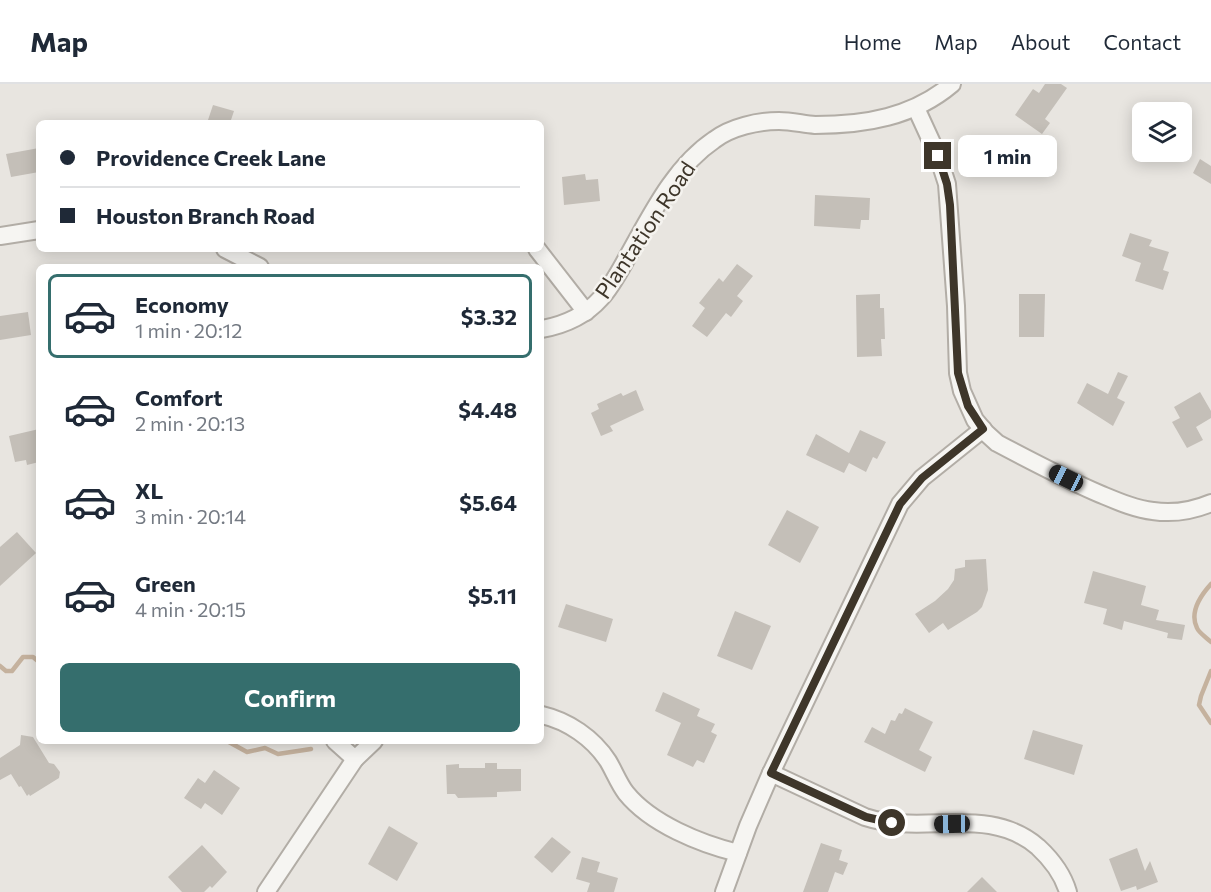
<!DOCTYPE html>
<meta charset="utf-8">
<style>
:root{--surface:#fff;--page:#f6f6f7;--text:#1f2937;--muted:#747a83;--line:#e0e1e3;--accent:#356e6d}
body{margin:0;font-family:Commissioner,sans-serif;background:var(--page);color:var(--text);height:100vh;display:flex;flex-direction:column;font-size:22px;white-space:nowrap}
*{box-sizing:border-box;margin:0}
p{font-size:20px;color:var(--muted)}
.icon{flex:none;width:33px;height:33px;fill:none;stroke:currentColor;stroke-width:2;stroke-linecap:round;stroke-linejoin:round}
.map{position:relative;flex:1;overflow:hidden}
.side{position:absolute;left:36px;top:180px;width:508px;height:480px;display:flex;flex-direction:column;background:var(--surface);border-radius:9px;box-shadow:0 3px 15px #0003}
.side>*{flex:none}
.hud{position:absolute;left:36px;top:36px;width:508px;height:132px;border-radius:9px;box-shadow:0 3px 15px #0003;display:grid;align-content:center;height:132px;padding:0 24px;background:var(--surface)}
.tools{position:absolute;left:1132px;top:18px;display:grid;gap:12px}
.tools a{display:grid;place-items:center;width:60px;height:60px;border-radius:9px;background:var(--surface);box-shadow:0 3px 15px #0003;font-size:30px}
.end{position:absolute;width:27px;height:27px;margin:-14px;border:8px solid #3e362a;background:#fff;box-shadow:0 0 0 3px #fff}
.from{border-radius:50%}
.bubble{position:absolute;height:42px;border-radius:9px;background:var(--surface);box-shadow:0 3px 15px #0003;font-size:20px;font-weight:700;line-height:42px;text-align:center}
.car{position:absolute;width:18px;height:36px;margin:-18px -9px;border-radius:8px;box-shadow:0 0 4px 2px #0007;background:linear-gradient(#222 24%,#8ab4d8 0 40%,#222 0 76%,#8ab4d8 0 86%,#222 0)}
.hud b{display:flex;align-items:center;gap:21px;height:57px;font-size:22px}
.hud b+b{border-top:2px solid var(--line)}
.hud i{width:15px;height:15px;background:var(--text)}
ul{padding:10px 0 0;list-style:none}
li{display:flex;align-items:center;gap:18px;height:84px;margin:0 12px 9px;padding:0 12px;border:3px solid transparent;border-radius:9px}
li div{flex:1}
li b{display:block;font-size:22px}
li em{font-style:normal;font-weight:700}
li.on{border-color:var(--accent)}
li>.icon{width:54px;height:54px;stroke-width:1.5}
.cta{display:flex;gap:12px;margin-top:auto;padding:12px 24px}
.cta a{flex:1;height:69px;border-radius:9px;background:var(--accent);color:#fff;font-size:24px;font-weight:700;line-height:69px;text-align:center}
header{display:flex;align-items:center;gap:36px;box-sizing:border-box;height:84px;padding:0 30px;background:var(--surface);border-bottom:2px solid var(--line)}
header strong{font-size:28px}
nav{display:flex;gap:33px;margin-inline-start:auto;font-size:21px}
.map>svg:first-child{display:block}
</style>
<header>
<strong>Map</strong>
<nav><a>Home</a><a>Map</a><a>About</a><a>Contact</a></nav>
</header>
<div class="map">
<svg width="1211" height="808" viewBox="0 0 1211 808">
<rect width="100%" height="100%" fill="#e8e5e0"/>
<g fill="none" stroke-linecap="round" stroke-linejoin="round">
<g stroke="#c5b29e" stroke-width="4.5">
<path d="M1211 500C1201 511 1189 528 1197 544 1199 549 1207 554 1211 558"/>
<polyline points="0,582 6,587 12,587 23,573 33,573 39,578"/>
<polyline points="1211,587 1201,612 1199,621 1211,639"/>
<polyline points="227,657 247,668 265,664 278,670 311,665"/>
</g>
</g>
<g fill="#c4bfb8">
<polygon points="1045,0 1061,0 1067,4 1045,35 1050,39 1042,50 1015,31 1033,5 1039,9"/>
<polygon points="213,21 234,27 230,39 207,39"/>
<polygon points="39,64 39,88 11,93 6,70"/>
<polygon points="1200,75 1211,82 1211,100 1193,89"/>
<polygon points="585,90 586,96 598,95 600,117 564,121 562,93"/>
<polygon points="815,111 870,114 869,136 861,136 860,145 814,142"/>
<polygon points="1130,149 1152,156 1149,162 1169,168 1163,186 1169,188 1163,206 1135,197 1141,179 1122,172"/>
<polygon points="737,180 753,192 737,212 743,217 731,233 726,229 707,253 692,242 705,224 699,219 719,194 723,198"/>
<polygon points="880,210 880,224 884,224 885,255 881,255 882,272 857,273 856,211"/>
<polygon points="1019,210 1045,210 1044,253 1019,253"/>
<polygon points="28,228 31,251 0,256 0,232"/>
<polygon points="1118,288 1128,292 1117,314 1125,318 1113,342 1077,319 1087,299 1108,310"/>
<polygon points="636,306 644,326 610,342 613,347 601,352 591,329 599,325 597,320 621,309 623,312"/>
<polygon points="1200,308 1211,327 1211,334 1196,343 1203,356 1187,364 1172,338 1180,334 1174,323"/>
<polygon points="39,345 39,378 27,381 26,376 15,378 9,352"/>
<polygon points="860,346 886,358 877,375 873,373 866,388 849,379 844,389 806,371 816,350 849,369"/>
<polygon points="787,426 819,443 800,479 768,461"/>
<polygon points="17,448 36,469 0,502 0,463"/>
<polygon points="986,475 988,506 982,523 977,528 948,546 943,539 929,549 915,530 935,517 948,505 954,496 955,485 965,483 965,476"/>
<polygon points="1093,487 1146,502 1141,521 1159,526 1156,536 1185,541 1182,556 1167,554 1168,549 1124,537 1122,546 1103,540 1107,525 1084,519"/>
<polygon points="566,520 613,535 606,558 558,543"/>
<polygon points="735,527 771,542 752,586 717,572"/>
<polygon points="663,608 700,625 697,632 715,640 711,648 717,651 704,679 697,676 693,683 667,671 681,639 655,627"/>
<polygon points="905,624 933,638 919,666 932,673 925,688 864,658 872,643 885,650 891,636 895,637 899,629 902,630"/>
<polygon points="1033,646 1083,661 1074,691 1024,675"/>
<polygon points="21,651 33,653 49,679 54,680 60,688 59,694 30,712 29,710 27,712 21,702 19,703 11,690 0,696 0,674 20,661"/>
<polygon points="485,679 497,679 497,685 521,685 521,707 497,708 497,713 458,714 455,710 447,710 446,681 459,680 459,684 485,684"/>
<polygon points="214,686 240,704 222,731 205,719 201,725 184,714 198,694 205,699"/>
<polygon points="389,742 418,759 397,797 368,780"/>
<polygon points="552,753 571,768 552,789 534,773"/>
<polygon points="821,759 842,766 839,776 848,779 843,791 835,788 828,808 803,808"/>
<polygon points="202,761 227,788 212,804 210,802 204,808 182,808 168,793"/>
<polygon points="1137,764 1145,787 1150,777 1158,798 1137,806 1136,802 1121,807 1109,775"/>
<polygon points="582,773 600,778 597,788 618,794 614,808 587,808 590,799 576,795"/>
<polygon points="982,793 997,808 967,808"/>
</g>
<g fill="none" stroke-linecap="round" stroke-linejoin="round">
<defs>
<g id="minor">
<path d="M916 24 938 72 947 100 956 222 958 289 962 307 975 336 986 349 997 359C1031 377 1065 395 1100 410 1117 417 1135 425 1153 427 1173 430 1192 427 1211 419"/>
<polyline points="0,152 39,146"/>
<polyline points="225,165 260,183"/>
<polyline points="537,165 586,228"/>
<path d="M542 245C564 241 586 231 601 214 612 202 620 186 628 172 651 131 674 83 714 56 731 43 758 37 779 37 791 37 803 40 815 41 865 41 913 33 952 0"/>
<path d="M542 631C568 637 593 654 608 677 614 687 619 700 626 709 651 740 701 760 738 769"/>
<polyline points="335,657 355,675"/>
<path d="M771 689 865 733C923 752 988 720 1038 763 1051 775 1063 791 1068 808"/>
<polyline points="266,808 355,675 374,657"/>
<polyline points="724,808 748,742 771,689 900,420 922,394 983,345"/>
</g>
</defs>
<use href="#minor" stroke="#b2ada6" stroke-width="20"/>
<use href="#minor" stroke="#f6f5f2" stroke-width="16"/>
</g>
<g fill="none" stroke-linecap="round" stroke-linejoin="round">
<polyline stroke="#3e362a" stroke-width="8" points="892,739 866,733 771,689 900,420 922,394 983,345 968,322 958,289 950,121 947,100 938,72"/>
</g>
<g text-anchor="middle" stroke-width="5" stroke-linejoin="round" paint-order="stroke">
<g font-size="22" fill="#3e362a" stroke="#f5f3ef">
<text transform="translate(645 146) rotate(-56)" y="8">Plantation Road</text>
</g>
</g>
</svg>
<div class="tools">
<a><svg class="icon" aria-label="layers" viewBox="0 0 24 24"><path d="M12 4l9 5-9 5-9-5zM3 14l9 5 9-5"/></svg></a>
</div>
<i class="end from" style="left:892px;top:739px"></i>
<i class="end" style="left:938px;top:72px"></i>
<div class="bubble" style="left:958px;top:51px;width:99px">1 min</div>
<i class="car" style="left:1066px;top:394px;rotate:296deg"></i>
<i class="car" style="left:952px;top:740px;rotate:269deg"></i>
<div class="hud">
<b><i class="from"></i>Providence Creek Lane</b>
<b><i></i>Houston Branch Road</b>
</div>
<section class="side">
<ul>
<li class="on"><svg class="icon" aria-label="car" viewBox="0 0 24 24"><path d="M5 17H2v-5l4-1 3-4h7l3 4 3 1v5h-3M9 17h6M6 11h13"/><circle cx="7" cy="17" r="2"/><circle cx="17" cy="17" r="2"/></svg><div><b>Economy</b><p>1 min · 20:12</p></div><em>$3.32</em></li>
<li><svg class="icon" aria-label="car" viewBox="0 0 24 24"><path d="M5 17H2v-5l4-1 3-4h7l3 4 3 1v5h-3M9 17h6M6 11h13"/><circle cx="7" cy="17" r="2"/><circle cx="17" cy="17" r="2"/></svg><div><b>Comfort</b><p>2 min · 20:13</p></div><em>$4.48</em></li>
<li><svg class="icon" aria-label="car" viewBox="0 0 24 24"><path d="M5 17H2v-5l4-1 3-4h7l3 4 3 1v5h-3M9 17h6M6 11h13"/><circle cx="7" cy="17" r="2"/><circle cx="17" cy="17" r="2"/></svg><div><b>XL</b><p>3 min · 20:14</p></div><em>$5.64</em></li>
<li><svg class="icon" aria-label="car" viewBox="0 0 24 24"><path d="M5 17H2v-5l4-1 3-4h7l3 4 3 1v5h-3M9 17h6M6 11h13"/><circle cx="7" cy="17" r="2"/><circle cx="17" cy="17" r="2"/></svg><div><b>Green</b><p>4 min · 20:15</p></div><em>$5.11</em></li>
</ul>
<div class="cta"><a>Confirm</a></div>
</section>
</div>
